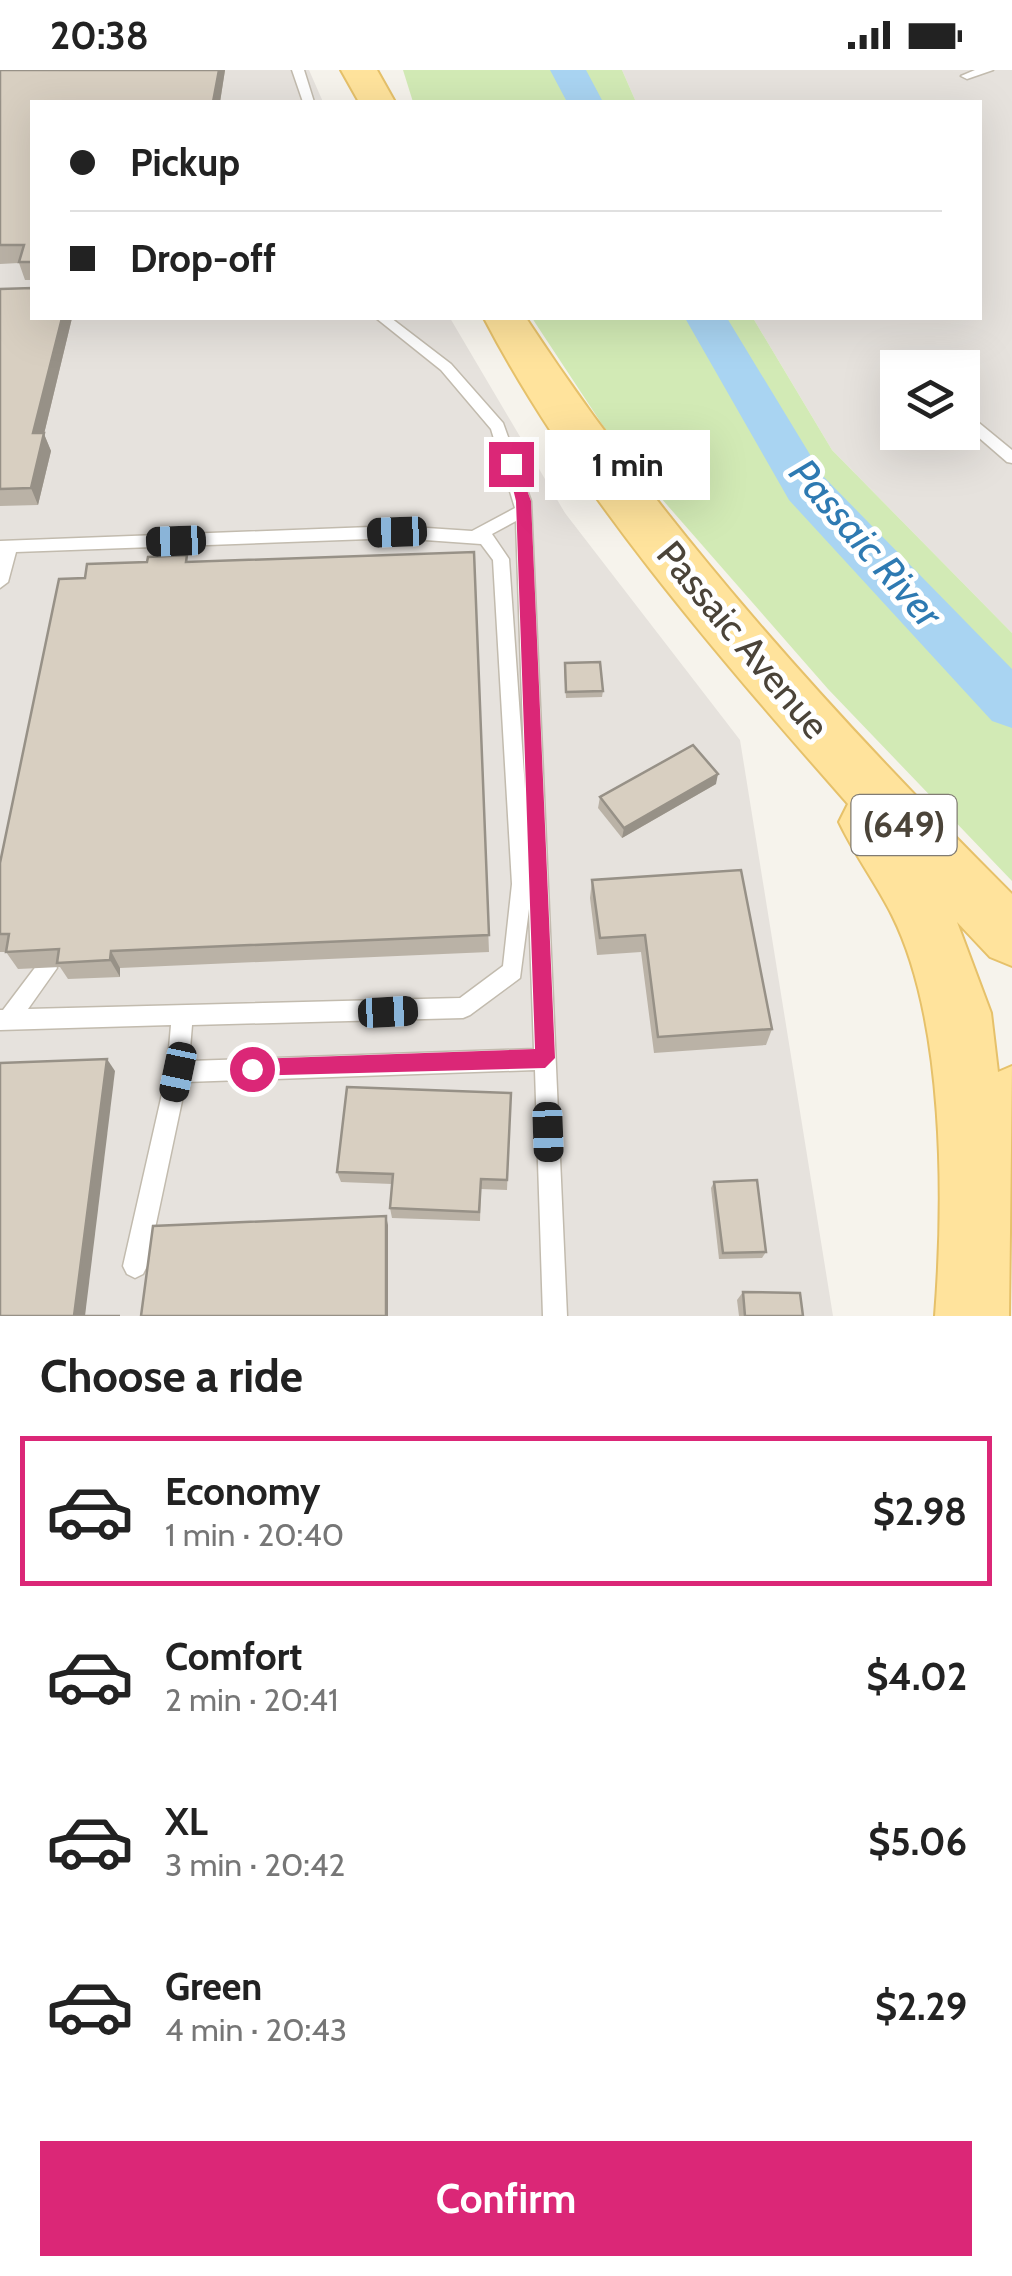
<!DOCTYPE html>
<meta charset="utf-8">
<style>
:root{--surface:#fff;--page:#f6f6f6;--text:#222;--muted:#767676;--line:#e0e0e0;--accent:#db2777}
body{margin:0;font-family:Cabin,sans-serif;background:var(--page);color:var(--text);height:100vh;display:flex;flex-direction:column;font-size:38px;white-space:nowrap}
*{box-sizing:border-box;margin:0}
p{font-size:32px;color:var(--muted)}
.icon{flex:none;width:55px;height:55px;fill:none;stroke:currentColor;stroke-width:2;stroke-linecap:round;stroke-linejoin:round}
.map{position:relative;height:1246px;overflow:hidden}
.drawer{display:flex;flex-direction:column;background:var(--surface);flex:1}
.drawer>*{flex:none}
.banner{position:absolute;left:30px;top:30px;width:952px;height:220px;border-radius:0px;box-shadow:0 10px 40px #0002;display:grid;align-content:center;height:220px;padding:0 40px;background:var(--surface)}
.controls{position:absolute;left:880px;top:280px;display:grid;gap:20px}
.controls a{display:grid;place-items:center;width:100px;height:100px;border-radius:0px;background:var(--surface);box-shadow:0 10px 40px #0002;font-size:50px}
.end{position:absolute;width:45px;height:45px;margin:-22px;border:12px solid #db2777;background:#fff;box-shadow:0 0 0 5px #fff}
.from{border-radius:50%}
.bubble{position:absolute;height:70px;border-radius:0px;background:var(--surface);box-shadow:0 10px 40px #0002;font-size:32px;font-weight:800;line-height:70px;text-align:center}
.car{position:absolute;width:30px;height:60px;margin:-30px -15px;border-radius:12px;box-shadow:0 0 8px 2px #0007;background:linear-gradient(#222 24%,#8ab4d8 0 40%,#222 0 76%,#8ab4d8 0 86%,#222 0)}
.banner b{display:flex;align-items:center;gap:35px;height:95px;font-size:38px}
.banner b+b{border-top:2px solid var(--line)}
.banner i{width:25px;height:25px;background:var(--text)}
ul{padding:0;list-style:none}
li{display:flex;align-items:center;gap:30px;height:150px;margin:0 20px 15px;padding:0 20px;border:5px solid transparent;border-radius:0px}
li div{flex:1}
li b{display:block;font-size:38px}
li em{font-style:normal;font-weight:800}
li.current{border-color:var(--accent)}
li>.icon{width:90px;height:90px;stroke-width:1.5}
h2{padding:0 40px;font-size:45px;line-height:120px}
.cta{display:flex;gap:20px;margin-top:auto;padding:20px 40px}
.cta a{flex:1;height:115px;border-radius:0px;background:var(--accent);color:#fff;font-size:40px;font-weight:800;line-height:115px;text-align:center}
.status{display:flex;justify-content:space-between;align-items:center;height:70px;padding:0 50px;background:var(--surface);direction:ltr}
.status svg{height:28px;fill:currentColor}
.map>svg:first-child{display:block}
</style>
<div class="status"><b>20:38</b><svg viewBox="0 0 49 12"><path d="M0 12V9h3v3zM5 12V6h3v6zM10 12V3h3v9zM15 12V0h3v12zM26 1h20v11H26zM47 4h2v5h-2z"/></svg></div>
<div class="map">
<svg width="1012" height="1246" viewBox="0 0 1012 1246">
<rect width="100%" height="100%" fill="#f6f3ec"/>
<g fill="#e6e2dd" fill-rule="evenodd">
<polygon points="0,0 309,0 323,32 32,32 32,248 450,248 565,443 740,670 833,1246 0,1246"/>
<path d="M622 0H1012V563L832 380 753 248H980V32H636ZM898 298H962V362H898Z"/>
</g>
<g fill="#d2eab5">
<polygon points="403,0 622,0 636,32 413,32"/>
<polygon points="532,248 753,248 832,380 1012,563 1012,811 828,619 619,380"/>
</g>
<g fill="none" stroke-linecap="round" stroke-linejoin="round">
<g fill="#a9d4f2" fill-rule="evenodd">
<polygon points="550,0 586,0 603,32 567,32"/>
<polygon points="685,248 727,248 823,406 1012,599 1012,658 992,651 789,430"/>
</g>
<defs>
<g id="lane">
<polygon points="292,0 304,0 314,32 303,32"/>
<polygon points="975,0 993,0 967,9 961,6"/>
<path d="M376 248H391L451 294 503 353 531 431 567 1246H543L535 1000 186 1012 147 1196 143 1204 135 1208 127 1204 123 1196 167 1002 171 955 0 960V940H3L40 891 47 889 54 891 57 898 28 939 460 928 503 896 512 814 493 490 481 474 397 468 16 482 8 512 0 518V471L397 456 472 461 515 438 491 359 441 300ZM516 451 525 719 509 489 492 464ZM529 839 534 979 189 991 192 955 463 948 470 945 520 908Z"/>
<polygon points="962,339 1012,380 1012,393 1007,392 962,353"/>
</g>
<g id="primary">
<polygon points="341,0 377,0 395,32 359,32"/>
<path d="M484 248H526C665 460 833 645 1012 824V896L990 887 957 852 991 943 998 1002 1012 996 1009 1246H935C944 1130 945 951 892 845 876 813 854 784 839 752L848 734C719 587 574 421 484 248Z"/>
</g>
</defs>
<use href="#lane" stroke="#c2bbae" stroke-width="3"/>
<use href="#primary" stroke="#e6c16a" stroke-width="4"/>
<use href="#lane" fill="#fff" fill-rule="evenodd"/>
<use href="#primary" fill="#ffe39c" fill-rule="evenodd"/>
</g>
<g fill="#bab2a6">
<polygon points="0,0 225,0 220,32 32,32 32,210 25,210 19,193 0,194"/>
<polygon points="0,219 32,248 72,248 44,364 51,381 38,435 0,436"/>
<polygon points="474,482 489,882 120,898 120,907 68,909 60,897 18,899 6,882 0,882 0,793 85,508 189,492"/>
<polygon points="564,599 603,621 602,627 566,628"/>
<polygon points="716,714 622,768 598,738 600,727"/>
<polygon points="592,810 772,959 766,975 654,983 641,882 597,885 590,828"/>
<polygon points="511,1023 507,1120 481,1119 480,1151 392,1148 390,1138 392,1114 341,1112 337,1102"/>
<polygon points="714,1112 766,1182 762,1188 719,1189 711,1118"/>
<polygon points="743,1222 803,1246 739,1246 737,1230"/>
</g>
<g fill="#979187">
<polygon points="219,0 225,0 220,32 213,32"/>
<polygon points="62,248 72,248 44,364 51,381 38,435 31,418 33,363"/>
<polygon points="718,704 716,714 622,768 624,758"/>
<polygon points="111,881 120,898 120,907 110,890"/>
<polygon points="107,989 115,1001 85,1246 74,1246"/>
<polygon points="386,1146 388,1155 388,1246 386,1246"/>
</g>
<g fill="#d8cfc1" stroke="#979187" stroke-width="2.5">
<polygon points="0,0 219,0 213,32 32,32 32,192 19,192 24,175 0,175"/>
<polygon points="32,218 32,248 62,248 33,363 44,363 31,418 0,419 0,219"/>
<polygon points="474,482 489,865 111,881 110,890 57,893 59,879 6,882 9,864 0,864 0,793 59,509 85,508 87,494 147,492 148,487 187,485 186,492"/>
<polygon points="600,592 603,621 566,622 565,593"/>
<polygon points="693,675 718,704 624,758 600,727"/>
<polygon points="741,800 772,959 658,967 645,865 600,868 592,810"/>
<polygon points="107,989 74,1246 120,1246 0,1246 0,993"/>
<polygon points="347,1017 511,1023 507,1110 481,1109 479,1142 390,1138 393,1104 337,1102"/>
<polygon points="757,1110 766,1182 723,1183 714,1112"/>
<polygon points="386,1146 386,1246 141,1246 153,1156"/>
<polygon points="743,1222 800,1223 803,1246 745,1246"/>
</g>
<polygon fill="#db2777" points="506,390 516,390 531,431 555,988 545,998 245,1006 242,999 252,989 535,979 516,431"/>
<g text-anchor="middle" stroke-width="10" stroke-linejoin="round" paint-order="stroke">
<rect fill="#fff" stroke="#817c74" stroke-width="2.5" x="851.5" y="725" width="105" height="60" rx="8"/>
<g font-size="35" font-weight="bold" fill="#4b4439">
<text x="904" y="767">(649)</text>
</g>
<g font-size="38" fill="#4b4439" stroke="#fff">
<text transform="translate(743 570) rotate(50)" y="13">Passaic Avenue</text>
</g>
<g font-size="40" font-style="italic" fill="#2e7ab2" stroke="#fff">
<text transform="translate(866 473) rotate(49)" y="14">Passaic River</text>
</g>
</g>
</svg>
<div class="controls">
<a><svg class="icon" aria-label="layers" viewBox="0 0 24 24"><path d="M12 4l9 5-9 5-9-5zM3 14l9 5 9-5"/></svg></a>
</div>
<i class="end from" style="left:252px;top:999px"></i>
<i class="end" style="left:511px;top:394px"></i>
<div class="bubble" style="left:545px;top:360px;width:165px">1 min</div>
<i class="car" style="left:397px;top:462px;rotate:268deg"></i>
<i class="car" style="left:176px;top:471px;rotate:268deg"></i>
<i class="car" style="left:388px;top:942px;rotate:87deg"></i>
<i class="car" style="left:178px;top:1002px;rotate:192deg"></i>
<i class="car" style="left:548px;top:1062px;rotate:178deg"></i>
<div class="banner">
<b><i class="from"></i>Pickup</b>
<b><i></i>Drop-off</b>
</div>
</div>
<section class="drawer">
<h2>Choose a ride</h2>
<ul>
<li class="current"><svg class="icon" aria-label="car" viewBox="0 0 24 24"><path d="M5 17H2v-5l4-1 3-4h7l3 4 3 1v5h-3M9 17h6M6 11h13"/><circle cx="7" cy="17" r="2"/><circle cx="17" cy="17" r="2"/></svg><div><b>Economy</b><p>1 min · 20:40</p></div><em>$2.98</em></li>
<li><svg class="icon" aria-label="car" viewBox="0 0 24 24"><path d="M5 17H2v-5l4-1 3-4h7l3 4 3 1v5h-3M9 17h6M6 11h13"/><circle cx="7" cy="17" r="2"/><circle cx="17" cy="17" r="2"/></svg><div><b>Comfort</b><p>2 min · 20:41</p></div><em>$4.02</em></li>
<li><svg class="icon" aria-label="car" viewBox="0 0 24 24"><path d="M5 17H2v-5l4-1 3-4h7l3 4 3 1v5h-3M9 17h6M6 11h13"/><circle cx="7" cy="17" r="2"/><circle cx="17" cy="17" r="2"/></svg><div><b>XL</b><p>3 min · 20:42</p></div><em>$5.06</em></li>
<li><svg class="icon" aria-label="car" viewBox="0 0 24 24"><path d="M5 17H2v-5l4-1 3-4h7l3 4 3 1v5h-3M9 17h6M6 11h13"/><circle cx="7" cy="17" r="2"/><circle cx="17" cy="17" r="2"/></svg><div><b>Green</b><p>4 min · 20:43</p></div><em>$2.29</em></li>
</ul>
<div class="cta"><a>Confirm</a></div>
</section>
